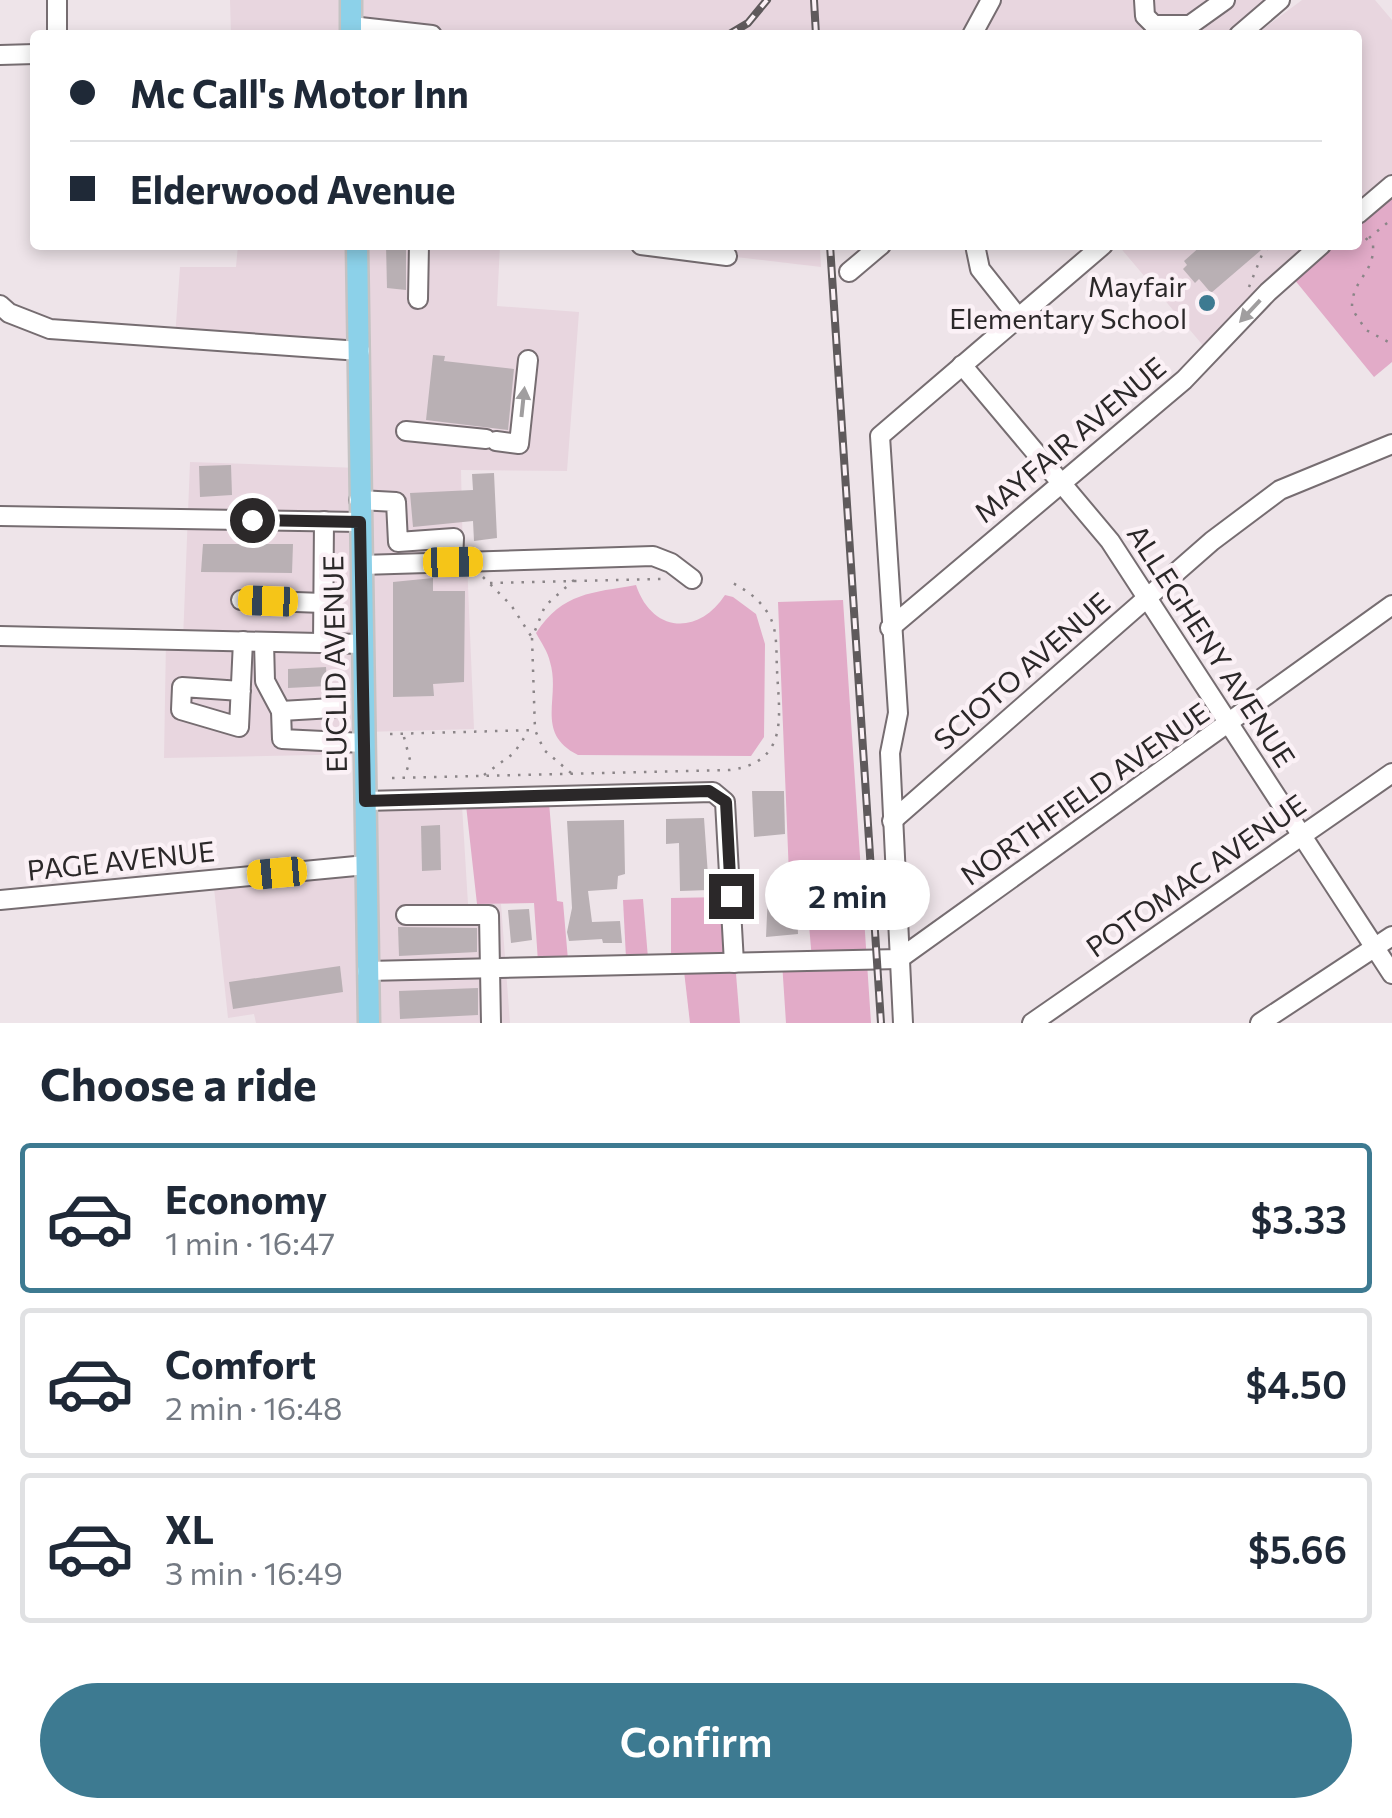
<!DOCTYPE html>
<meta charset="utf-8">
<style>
:root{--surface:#fff;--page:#f6f6f7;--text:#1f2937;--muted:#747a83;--line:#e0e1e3;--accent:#3d7a91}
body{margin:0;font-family:Commissioner,sans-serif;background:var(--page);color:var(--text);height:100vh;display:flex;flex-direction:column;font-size:38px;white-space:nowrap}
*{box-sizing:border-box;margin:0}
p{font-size:32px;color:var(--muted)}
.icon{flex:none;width:55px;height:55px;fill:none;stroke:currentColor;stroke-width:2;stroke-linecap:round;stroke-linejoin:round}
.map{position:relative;height:1023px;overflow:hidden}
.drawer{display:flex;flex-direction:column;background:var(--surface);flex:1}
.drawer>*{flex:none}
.banner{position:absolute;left:30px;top:30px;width:1332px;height:220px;border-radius:10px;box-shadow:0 5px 15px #0003;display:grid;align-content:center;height:220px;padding:0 40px;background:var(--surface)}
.end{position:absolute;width:45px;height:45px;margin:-22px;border:12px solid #2b2829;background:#fff;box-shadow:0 0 0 5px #fff}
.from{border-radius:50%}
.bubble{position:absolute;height:70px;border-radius:35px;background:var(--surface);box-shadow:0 5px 15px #0003;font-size:32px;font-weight:600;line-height:70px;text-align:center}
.car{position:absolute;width:30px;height:60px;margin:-30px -15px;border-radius:12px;box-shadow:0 0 8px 2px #0007;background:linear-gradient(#f5c518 24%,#345 0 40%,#f5c518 0 76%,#345 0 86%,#f5c518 0)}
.banner b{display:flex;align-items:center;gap:35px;height:95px;font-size:38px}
.banner b+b{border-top:2px solid var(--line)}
.banner i{width:25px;height:25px;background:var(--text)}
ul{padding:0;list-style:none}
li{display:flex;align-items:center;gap:30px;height:150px;margin:0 20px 15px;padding:0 20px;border:5px solid var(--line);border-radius:10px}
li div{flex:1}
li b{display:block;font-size:38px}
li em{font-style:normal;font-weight:600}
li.active{border-color:var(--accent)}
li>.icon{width:90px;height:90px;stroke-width:1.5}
h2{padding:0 40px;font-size:45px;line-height:120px}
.button{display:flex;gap:20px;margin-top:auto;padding:20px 40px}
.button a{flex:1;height:115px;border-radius:60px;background:var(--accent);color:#fff;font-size:40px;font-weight:600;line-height:115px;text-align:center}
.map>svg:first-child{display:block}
</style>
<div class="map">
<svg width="1392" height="1023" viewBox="0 0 1392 1023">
<rect width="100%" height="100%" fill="#eee4e9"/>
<g fill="#e8d6df">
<polygon points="230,0 1280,0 1239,35 231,35"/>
<polygon points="1302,0 1375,0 1392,20 1392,174 1358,203 1358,35 1255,35"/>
<polygon points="238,245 500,245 497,306 579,312 567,471 461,470 463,561 467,562 474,729 364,732 364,754 164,758 166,640 183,640 190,462 359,468 360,352 175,338 180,267 236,267"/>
<polygon points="641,245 820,245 821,267 727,256"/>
<polygon points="1118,245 1310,245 1206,349"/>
<polygon points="461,789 468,904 501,904 510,1023 256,1023 254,1014 228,1018 213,879 365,865 364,791"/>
</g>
<g fill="#e2abc8">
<polygon points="1392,185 1392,362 1374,377 1289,273 1321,245 1358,245 1358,214"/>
<path d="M636 585C652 633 698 636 725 595L733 597 756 614 765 644 764 737 751 756 578 755C534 733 561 698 550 662 548 652 541 642 536 633 563 592 592 593 636 585Z"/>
<polygon points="843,600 871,1023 786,1023 782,962 812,960 807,901 790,900 778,602"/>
<polygon points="549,802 557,901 563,902 568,960 538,962 534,903 477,904 466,805"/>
<polygon points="725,897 726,953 671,957 671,898"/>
<polygon points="643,899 648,958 626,958 623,900"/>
<polygon points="684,971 728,971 736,974 740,1023 690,1023"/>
</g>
<g fill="#b9b0b4">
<polygon points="386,245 406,245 406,290 387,288"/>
<polygon points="1202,245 1267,245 1211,293 1199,279 1195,283 1183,269 1187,265 1184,261"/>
<polygon points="433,355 445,356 444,361 514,369 508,430 426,420"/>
<polygon points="231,465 232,495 200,497 199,466"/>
<polygon points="494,473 497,538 474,541 473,521 413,527 410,493 473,490 472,474"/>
<polygon points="203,544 293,544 292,573 201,572"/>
<polygon points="433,578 433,591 465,591 464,682 433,684 434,696 393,697 393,582"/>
<polygon points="326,667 327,686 288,688 288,669"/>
<polygon points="752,791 784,791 785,834 754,837"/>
<polygon points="704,818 709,890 680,891 679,843 666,844 666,819"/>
<polygon points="624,820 625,874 618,876 617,889 588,891 592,922 620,921 622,943 603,943 602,939 569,941 567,932 572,908 567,821"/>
<polygon points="440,825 441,870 422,871 421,826"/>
<polygon points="768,893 777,894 777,914 797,911 798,934 766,937"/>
<polygon points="529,909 532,940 511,943 508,910"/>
<polygon points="398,927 477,928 477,952 399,956"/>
<polygon points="340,966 343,992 233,1009 229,982"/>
<polygon points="478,988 478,1015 400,1019 399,991"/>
</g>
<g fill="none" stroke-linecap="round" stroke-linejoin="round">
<defs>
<g id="minor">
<polyline points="57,0 57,35"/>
<polyline points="1144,0 1145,16 1154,25"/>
<polyline points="1154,25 1190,25 1225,0"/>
<polyline points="351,26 432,35"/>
<polyline points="972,35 991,0"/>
<polyline points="1239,35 1280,0"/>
<polyline points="0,55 35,54"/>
<polyline points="1358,214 1392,185"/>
<polyline points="641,245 727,256"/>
<polyline points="975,245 980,269 1018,317"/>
<polyline points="849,272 881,245"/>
<polyline points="418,299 419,245"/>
<polyline points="0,305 9,313 50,329 360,351"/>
<polyline points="962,365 1110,541 1392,974"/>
<polyline points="406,431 486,439"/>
<polyline points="496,441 519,444 528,360"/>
<polyline points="359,500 396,502 398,542 454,538 453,562"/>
<polyline points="0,516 359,522"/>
<polyline points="361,565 653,556 671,563 692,579"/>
<polyline points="241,600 323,603"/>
<polyline points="890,628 1184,380 1268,292 1321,245"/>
<polyline points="0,636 363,644"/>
<polyline points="264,642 265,681 281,711 282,739 364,743"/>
<polyline points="323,643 324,521"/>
<polyline points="241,691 182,687 181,710 239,727 243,641"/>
<polyline points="281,711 333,708"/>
<polyline points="365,801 713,792 725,802 734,963"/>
<polyline points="892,821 1212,541 1280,490 1392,444"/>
<polyline points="0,900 366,865"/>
<polyline points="406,915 489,915 491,1023"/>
<polyline points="367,971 899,959 1392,605"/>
<polyline points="903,1023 890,753 898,713 880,436 1103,245"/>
<polyline points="1032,1023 1392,773"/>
<polyline points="1260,1023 1392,936"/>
</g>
<g id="major">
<polyline points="351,0 351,35"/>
<polyline points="357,245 369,1023"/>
</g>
</defs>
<use href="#minor" stroke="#766d71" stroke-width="22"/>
<use href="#major" stroke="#c4c3c3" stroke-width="25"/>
<g stroke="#8b8588" stroke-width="2.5" stroke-dasharray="2.5 8" stroke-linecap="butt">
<path d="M1358 231 1373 245C1375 274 1351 279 1352 309L1366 330 1392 344"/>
<polyline points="1369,238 1392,219"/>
<polyline points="1249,287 1263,252 1272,245"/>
<polyline points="483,577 511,605 531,636"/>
<polyline points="490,583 661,579"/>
<polyline points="390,734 534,730"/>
<polyline points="404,737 410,760 405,776"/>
<polyline points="571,773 544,750 535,730 532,638 545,606 574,580"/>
<polyline points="484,775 514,753 528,732"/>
<path d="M392 778 730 770C790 762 779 715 777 670 776 652 778 631 769 615 759 598 745 589 727 580"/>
</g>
<use href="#minor" stroke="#fff" stroke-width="18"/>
<use href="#major" stroke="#8cd1e9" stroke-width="20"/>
<defs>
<g id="rail">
<polyline points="814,0 816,35"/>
<polyline points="728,35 748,23 767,0"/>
<polyline points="830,245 881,1023"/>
</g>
</defs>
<use href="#rail" stroke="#5f5a5c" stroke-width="8"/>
<use href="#rail" stroke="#fbf1f6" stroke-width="4" stroke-dasharray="11" stroke-linecap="butt"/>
</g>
<defs><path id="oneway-solid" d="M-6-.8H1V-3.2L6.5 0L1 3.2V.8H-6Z" transform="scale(2.5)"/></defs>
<g fill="#a09e9f">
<use href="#oneway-solid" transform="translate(1250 311) rotate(133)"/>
<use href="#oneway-solid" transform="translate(523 402) rotate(-84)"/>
</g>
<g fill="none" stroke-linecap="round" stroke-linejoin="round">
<polyline stroke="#2b2829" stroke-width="12" points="252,520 360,522 365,801 709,791 726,802 731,896"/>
</g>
<circle fill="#3d7a91" stroke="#fbf1f6" stroke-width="4" cx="1207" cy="303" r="10"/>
<g text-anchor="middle" stroke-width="9" stroke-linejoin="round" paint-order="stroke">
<g font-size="28" fill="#2b2829" stroke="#fbf1f6" text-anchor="end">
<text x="1187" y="297">Mayfair<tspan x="1187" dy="32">Elementary School</tspan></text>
</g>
<g font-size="28" fill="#2b2829" stroke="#fbf1f6">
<text transform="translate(1070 440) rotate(-40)" y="10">MAYFAIR AVENUE</text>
<text transform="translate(1211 646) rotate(57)" y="10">ALLEGHENY AVENUE</text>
<text transform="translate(335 664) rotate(-91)" y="10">EUCLID AVENUE</text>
<text transform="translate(1022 671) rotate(-41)" y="10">SCIOTO AVENUE</text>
<text transform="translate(1085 794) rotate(-35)" y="10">NORTHFIELD AVENUE</text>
<text transform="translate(121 861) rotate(-6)" y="10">PAGE AVENUE</text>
<text transform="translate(1196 876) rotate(-35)" y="10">POTOMAC AVENUE</text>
</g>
</g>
</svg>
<i class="end from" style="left:252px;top:520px"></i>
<i class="end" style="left:731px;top:896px"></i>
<div class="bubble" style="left:765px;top:860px;width:165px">2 min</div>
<i class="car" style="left:453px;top:562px;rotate:89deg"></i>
<i class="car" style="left:268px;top:601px;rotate:272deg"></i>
<i class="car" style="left:277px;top:873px;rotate:265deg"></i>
<div class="banner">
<b><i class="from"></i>Mc Call's Motor Inn</b>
<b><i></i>Elderwood Avenue</b>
</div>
</div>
<section class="drawer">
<h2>Choose a ride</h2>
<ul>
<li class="active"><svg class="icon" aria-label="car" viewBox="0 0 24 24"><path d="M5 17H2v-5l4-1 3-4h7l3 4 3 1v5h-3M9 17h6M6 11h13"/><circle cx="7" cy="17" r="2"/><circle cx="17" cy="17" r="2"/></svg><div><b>Economy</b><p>1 min · 16:47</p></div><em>$3.33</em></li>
<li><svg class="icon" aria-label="car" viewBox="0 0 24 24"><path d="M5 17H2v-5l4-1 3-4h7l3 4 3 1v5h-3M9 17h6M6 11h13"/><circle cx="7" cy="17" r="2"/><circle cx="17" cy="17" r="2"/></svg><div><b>Comfort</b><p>2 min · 16:48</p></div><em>$4.50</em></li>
<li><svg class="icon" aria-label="car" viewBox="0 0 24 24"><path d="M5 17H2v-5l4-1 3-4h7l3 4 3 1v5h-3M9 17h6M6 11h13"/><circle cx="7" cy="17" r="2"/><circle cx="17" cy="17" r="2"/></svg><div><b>XL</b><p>3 min · 16:49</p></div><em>$5.66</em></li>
</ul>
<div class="button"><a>Confirm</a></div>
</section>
